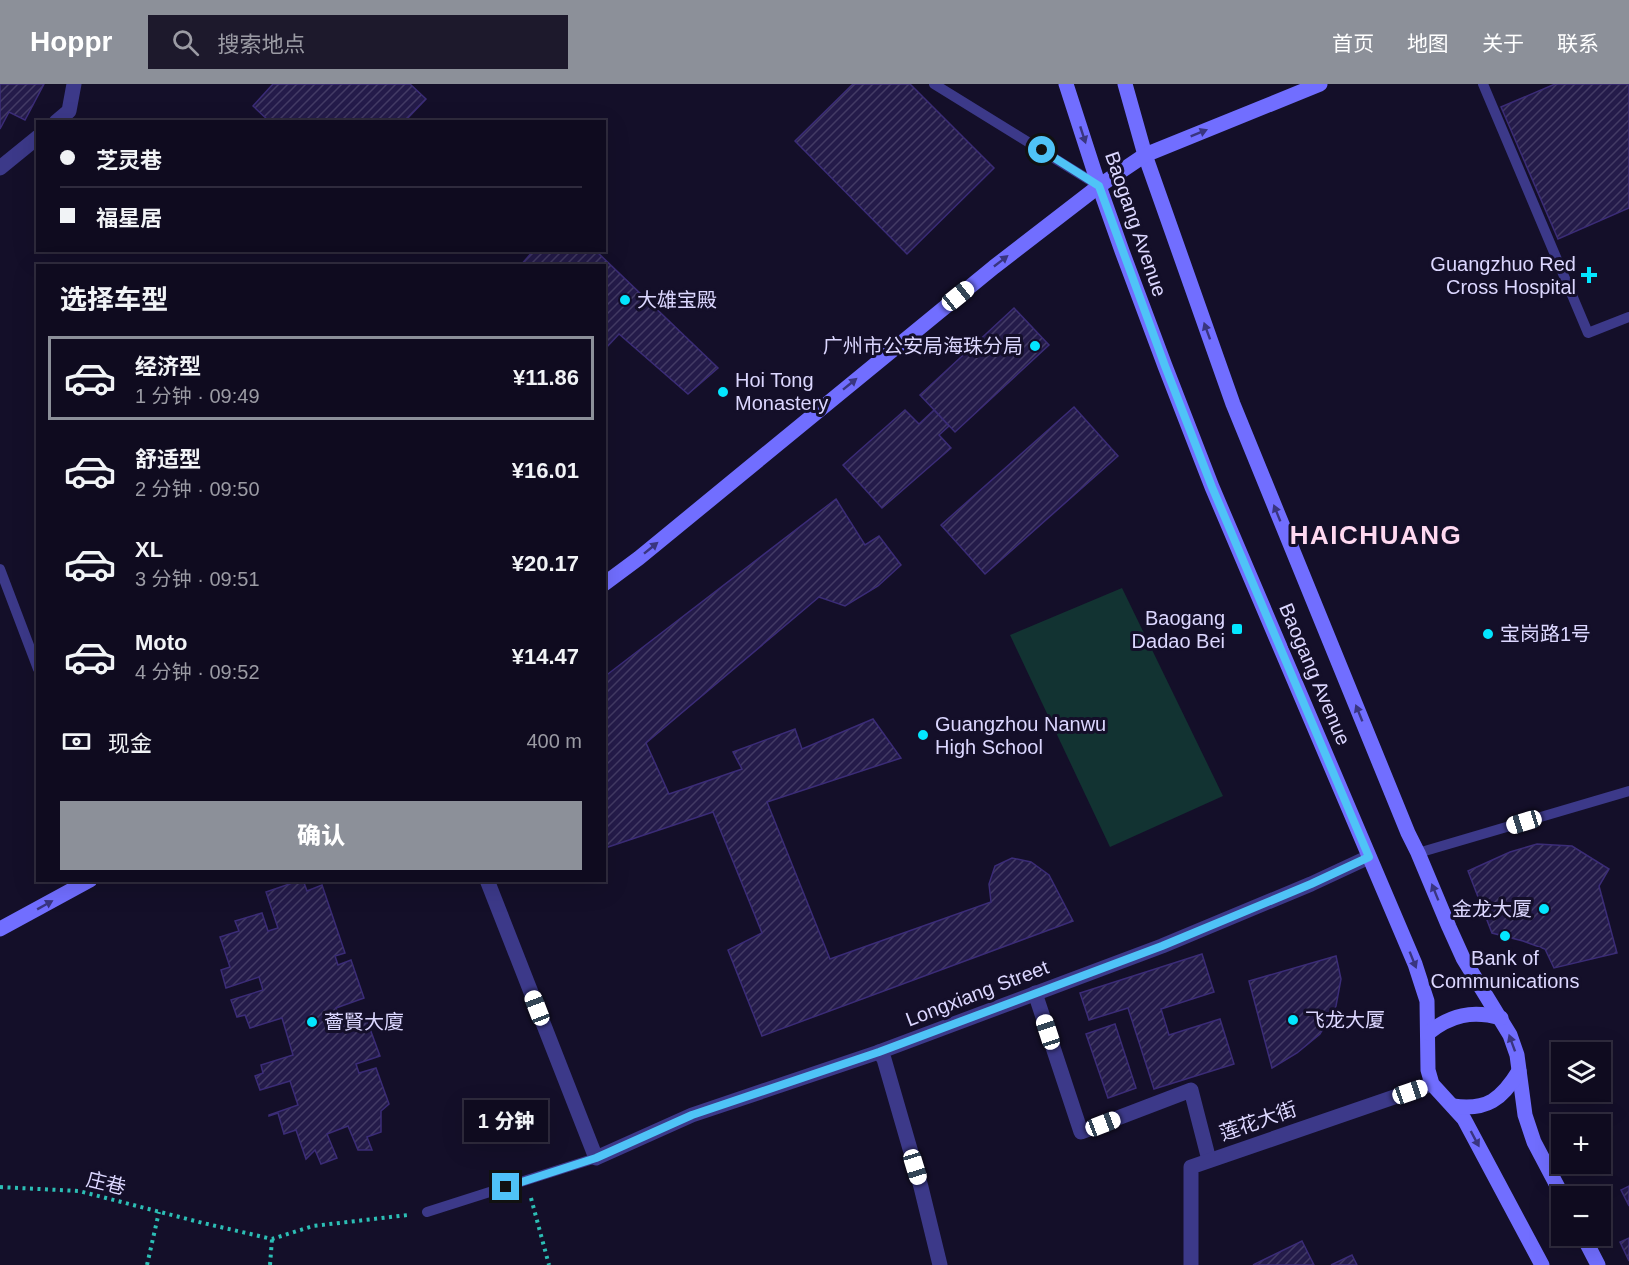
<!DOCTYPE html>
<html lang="zh">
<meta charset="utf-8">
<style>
:root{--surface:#0f0b1f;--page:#1d192c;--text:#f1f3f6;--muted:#9b9ba4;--line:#2f2b3d;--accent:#8c9099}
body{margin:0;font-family:Arial,"Noto Sans SC",sans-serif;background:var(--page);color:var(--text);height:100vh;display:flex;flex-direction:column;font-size:22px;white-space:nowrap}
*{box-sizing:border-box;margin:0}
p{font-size:20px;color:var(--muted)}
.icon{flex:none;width:33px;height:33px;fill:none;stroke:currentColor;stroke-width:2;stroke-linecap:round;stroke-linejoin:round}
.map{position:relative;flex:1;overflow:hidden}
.side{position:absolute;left:36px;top:180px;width:570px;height:618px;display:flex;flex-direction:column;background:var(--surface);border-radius:0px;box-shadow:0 6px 24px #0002,0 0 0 2px var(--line)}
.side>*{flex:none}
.banner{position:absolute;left:36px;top:36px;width:570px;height:132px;border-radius:0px;box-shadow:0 6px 24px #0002,0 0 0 2px var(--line);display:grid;align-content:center;height:132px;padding:0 24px;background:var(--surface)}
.buttons{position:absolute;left:1551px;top:958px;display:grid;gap:12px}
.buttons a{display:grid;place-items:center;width:60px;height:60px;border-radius:0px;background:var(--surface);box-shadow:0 6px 24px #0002,0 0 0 2px var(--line);font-size:30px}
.end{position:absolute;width:27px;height:27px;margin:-14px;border:8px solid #4fc3f7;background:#111;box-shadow:0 0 0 3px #111}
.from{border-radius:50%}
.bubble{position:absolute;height:42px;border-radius:0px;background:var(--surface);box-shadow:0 6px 24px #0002,0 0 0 2px var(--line);font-size:20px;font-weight:800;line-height:42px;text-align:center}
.car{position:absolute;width:18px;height:36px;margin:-18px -9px;border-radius:8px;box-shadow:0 0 4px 2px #0007;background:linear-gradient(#fff 24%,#345 0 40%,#fff 0 76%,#345 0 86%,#fff 0)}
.banner b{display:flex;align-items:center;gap:21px;height:57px;font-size:22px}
.banner b+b{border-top:2px solid var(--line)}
.banner i{width:15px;height:15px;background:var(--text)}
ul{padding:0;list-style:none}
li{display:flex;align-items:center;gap:18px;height:84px;margin:0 12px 9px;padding:0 12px;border:3px solid transparent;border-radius:0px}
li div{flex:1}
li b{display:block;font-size:22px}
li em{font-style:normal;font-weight:800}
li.on{border-color:var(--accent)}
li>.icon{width:54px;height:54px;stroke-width:1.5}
h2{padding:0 24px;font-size:27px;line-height:72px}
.pay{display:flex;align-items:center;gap:15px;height:66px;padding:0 24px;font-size:22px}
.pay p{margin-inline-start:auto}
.primary-button{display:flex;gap:12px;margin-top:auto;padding:12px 24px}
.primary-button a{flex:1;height:69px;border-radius:0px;background:var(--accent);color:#fff;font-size:24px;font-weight:800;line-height:69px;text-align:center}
header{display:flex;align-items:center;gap:36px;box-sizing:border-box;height:84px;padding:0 30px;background:var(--accent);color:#fff}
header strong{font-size:28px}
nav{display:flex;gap:33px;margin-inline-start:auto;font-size:21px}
.search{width:420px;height:54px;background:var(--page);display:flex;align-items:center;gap:15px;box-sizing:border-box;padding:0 21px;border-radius:0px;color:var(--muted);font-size:22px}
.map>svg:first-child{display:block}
</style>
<header>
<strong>Hoppr</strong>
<div class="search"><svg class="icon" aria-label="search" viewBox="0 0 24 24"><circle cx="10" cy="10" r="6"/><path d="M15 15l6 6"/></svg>搜索地点</div>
<nav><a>首页</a><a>地图</a><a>关于</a><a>联系</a></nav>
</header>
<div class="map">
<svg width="1629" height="1181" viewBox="0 0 1629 1181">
<defs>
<pattern id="building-hatch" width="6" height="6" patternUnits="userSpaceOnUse" patternTransform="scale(1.5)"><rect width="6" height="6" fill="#241b4a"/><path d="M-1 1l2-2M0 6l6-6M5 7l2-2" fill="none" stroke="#433b65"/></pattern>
</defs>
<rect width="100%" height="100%" fill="#140f29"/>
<polygon fill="#123332" points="1122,504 1223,712 1110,763 1010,551"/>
<g fill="url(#building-hatch)" stroke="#3b2c77" stroke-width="1.5">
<polygon points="0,0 44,0 25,36 9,28 0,45"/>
<polygon points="273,0 410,0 426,15 404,38 270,38 253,22"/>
<polygon points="853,0 910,0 994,84 907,170 795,57"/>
<polygon points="1555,0 1629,0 1629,124 1558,155 1501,23"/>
<polygon points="534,166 595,166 718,284 688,310 619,250 604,266 604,182 520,182"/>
<polygon points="1014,224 1049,261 955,348 920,311"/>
<polygon points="1074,323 1118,372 985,490 941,441"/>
<polygon points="905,326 919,340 934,326 949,342 939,351 951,364 882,424 843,381"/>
<polygon points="836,415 865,461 879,452 901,481 878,502 845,522 819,513 646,659 669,710 742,685 733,668 795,645 802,665 873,635 901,674 767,718 830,875 991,818 989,800 995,782 1012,774 1031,778 1049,791 1073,837 762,952 728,866 762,849 713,728 608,763 604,756 604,593"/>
<polygon points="1537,760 1572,762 1609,785 1599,802 1617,869 1554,884 1545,865 1523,857 1492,849 1468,787 1510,768"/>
<polygon points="301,796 303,796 307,807 322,801 345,869 335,872 338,881 351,876 364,914 336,924 342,942 366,934 380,972 356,980 359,989 376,984 389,1020 381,1027 381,1048 367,1053 372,1066 358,1066 348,1042 327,1050 337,1074 321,1080 315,1066 306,1075 296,1046 284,1050 278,1029 269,1032 269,1031 298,1021 290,997 260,1006 255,992 263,989 261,981 293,971 282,934 250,944 245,931 237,933 231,916 263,906 259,893 226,904 221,886 230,883 220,853 239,847 235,837 262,829 268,847 278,844 266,808"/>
<polygon points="1202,870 1214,908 1161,925 1169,951 1220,935 1234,980 1154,1005 1128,924 1089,936 1080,909"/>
<polygon points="1336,872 1341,895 1336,922 1320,950 1297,969 1272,984 1249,897"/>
<polygon points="1115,940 1136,1004 1108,1014 1086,950"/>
<polygon points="1629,1102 1629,1122 1621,1106"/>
<polygon points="1629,1154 1629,1177 1620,1158"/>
<polygon points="1302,1157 1314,1181 1253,1181"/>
<polygon points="1352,1171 1357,1181 1331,1181"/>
</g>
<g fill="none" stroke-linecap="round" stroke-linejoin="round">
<g stroke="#2cbeb5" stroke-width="4" stroke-dasharray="3 4.5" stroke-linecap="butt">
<polyline points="0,1103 79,1107 203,1139 272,1155 313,1142 408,1131"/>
<polyline points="531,1114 549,1181"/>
<polyline points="147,1181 159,1128"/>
<polyline points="270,1181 272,1155"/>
</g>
<g stroke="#3c3989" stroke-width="10">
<polyline points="934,0 1099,102"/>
<polyline points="1483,0 1588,249 1629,233"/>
<polyline points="0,485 38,585"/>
<polyline points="1418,769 1629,707"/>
<polyline points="427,1128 596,1074"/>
</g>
<g stroke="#3c3989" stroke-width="15">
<polyline points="56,38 69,27 74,0"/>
<polyline points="0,84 38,53"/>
<polyline points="487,796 596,1074 692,1031 879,968 1162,862 1311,800 1369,773"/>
<polyline points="1035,909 1081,1048 1191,1006 1209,1076"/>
<polyline points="879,968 884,975 921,1103 940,1181"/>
<polyline points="1191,1181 1191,1083 1432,1000"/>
</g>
<g stroke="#716eff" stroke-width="15">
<polyline points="1066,0 1099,102 1122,167 1165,282 1212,403 1415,880 1427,917 1428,986 1432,1000 1464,1035 1542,1181"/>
<polyline points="1125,0 1145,71 1233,320 1408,749 1418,769 1449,843 1463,874 1510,951 1517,971 1525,1031 1534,1058 1563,1113"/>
<polyline points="604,500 639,474 994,183 1099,102 1145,71 1320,0"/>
<polyline points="0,845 90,796"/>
<path d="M1428 949C1451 931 1472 926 1501 934"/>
<path d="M1453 1022C1487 1027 1502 1015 1519 987"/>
<polyline points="1583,1152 1598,1181"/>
</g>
</g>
<defs><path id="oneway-solid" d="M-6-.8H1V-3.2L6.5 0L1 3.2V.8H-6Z" transform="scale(1.5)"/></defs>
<g fill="#39357f">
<use href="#oneway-solid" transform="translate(1199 49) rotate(-22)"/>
<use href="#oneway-solid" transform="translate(1083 51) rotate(72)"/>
<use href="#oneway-solid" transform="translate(1001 177) rotate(-38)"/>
<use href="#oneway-solid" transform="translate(1207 247) rotate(-110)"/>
<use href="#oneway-solid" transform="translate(850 300) rotate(-39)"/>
<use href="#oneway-solid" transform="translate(1277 429) rotate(-112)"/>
<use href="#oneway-solid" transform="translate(651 464) rotate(-39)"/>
<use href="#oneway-solid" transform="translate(1359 629) rotate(-112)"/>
<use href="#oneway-solid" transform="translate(1435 808) rotate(-112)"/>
<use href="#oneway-solid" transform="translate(45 821) rotate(-29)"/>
<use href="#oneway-solid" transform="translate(1413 876) rotate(68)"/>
<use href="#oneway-solid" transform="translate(1512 959) rotate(-110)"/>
<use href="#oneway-solid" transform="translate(1475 1055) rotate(62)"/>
</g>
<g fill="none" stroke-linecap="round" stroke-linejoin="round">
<polyline stroke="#4fc3f7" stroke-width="8" points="506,1103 596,1074 692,1031 879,968 1162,862 1311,800 1369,773 1212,403 1165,282 1099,102 1042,66"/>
</g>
<g fill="#03e6ff" stroke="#140f29" stroke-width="2">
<path d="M1586 182h6v6h6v6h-6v6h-6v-6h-6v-6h6z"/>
<circle cx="625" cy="216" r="6"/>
<circle cx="1035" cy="262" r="6"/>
<circle cx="723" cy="308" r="6"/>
<rect x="1231" y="539" width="12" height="12" rx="3"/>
<circle cx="1488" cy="550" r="6"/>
<circle cx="923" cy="651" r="6"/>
<circle cx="1544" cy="825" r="6"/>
<circle cx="1505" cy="852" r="6"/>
<circle cx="1293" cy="936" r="6"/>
<circle cx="312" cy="938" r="6"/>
</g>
<g text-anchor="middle" stroke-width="6" stroke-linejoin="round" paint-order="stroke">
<g font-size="20" fill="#dcd7ff" stroke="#140f29">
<text transform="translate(1136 140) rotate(71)" y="7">Baogang Avenue</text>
<text transform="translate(1315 590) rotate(67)" y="7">Baogang Avenue</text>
<text transform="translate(977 909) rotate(-21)" y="7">Longxiang Street</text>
<text transform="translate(1258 1037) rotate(-19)" y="7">莲花大街</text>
<text transform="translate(106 1099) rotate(14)" y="7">庄巷</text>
</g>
<g font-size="20" fill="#dcd7ff" stroke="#140f29" text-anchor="start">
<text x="1576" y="187" text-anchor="end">Guangzhuo Red<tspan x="1576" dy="23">Cross Hospital</tspan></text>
<text x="637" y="223">大雄宝殿</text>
<text x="1023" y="269" text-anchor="end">广州市公安局海珠分局</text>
<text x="735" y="303">Hoi Tong<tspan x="735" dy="23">Monastery</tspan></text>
<text x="1225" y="541" text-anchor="end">Baogang<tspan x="1225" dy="23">Dadao Bei</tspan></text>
<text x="1500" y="557">宝岗路1号</text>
<text x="935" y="647">Guangzhou Nanwu<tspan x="935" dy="23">High School</tspan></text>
<text x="1532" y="832" text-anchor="end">金龙大厦</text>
<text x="1505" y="881" text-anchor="middle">Bank of<tspan x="1505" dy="23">Communications</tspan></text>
<text x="1305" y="943">飞龙大厦</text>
<text x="324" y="945">薈賢大廈</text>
</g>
<g font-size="26" font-weight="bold" letter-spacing="1.5" fill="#ffd9f1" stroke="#140f29">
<text x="1376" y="460">HAICHUANG</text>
</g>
</g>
</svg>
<div class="buttons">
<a><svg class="icon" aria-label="layers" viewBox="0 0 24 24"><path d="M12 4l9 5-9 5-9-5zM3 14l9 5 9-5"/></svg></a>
<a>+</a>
<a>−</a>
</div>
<i class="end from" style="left:1042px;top:66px"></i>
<i class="end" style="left:506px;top:1103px"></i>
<div class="bubble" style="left:464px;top:1016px;width:84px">1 分钟</div>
<i class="car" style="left:958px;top:212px;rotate:51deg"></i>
<i class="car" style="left:1524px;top:738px;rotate:253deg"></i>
<i class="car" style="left:537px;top:924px;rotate:339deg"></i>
<i class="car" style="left:1048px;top:948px;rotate:342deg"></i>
<i class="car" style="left:1410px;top:1008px;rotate:71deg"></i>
<i class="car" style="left:1103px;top:1040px;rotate:69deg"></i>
<i class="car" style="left:915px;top:1083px;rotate:163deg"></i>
<div class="banner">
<b><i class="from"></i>芝灵巷</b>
<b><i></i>福星居</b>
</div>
<section class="side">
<h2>选择车型</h2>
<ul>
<li class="on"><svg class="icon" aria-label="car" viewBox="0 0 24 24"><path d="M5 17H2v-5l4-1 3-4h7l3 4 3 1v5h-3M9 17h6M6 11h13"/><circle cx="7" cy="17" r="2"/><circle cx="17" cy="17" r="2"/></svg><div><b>经济型</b><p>1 分钟 · 09:49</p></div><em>¥11.86</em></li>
<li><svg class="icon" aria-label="car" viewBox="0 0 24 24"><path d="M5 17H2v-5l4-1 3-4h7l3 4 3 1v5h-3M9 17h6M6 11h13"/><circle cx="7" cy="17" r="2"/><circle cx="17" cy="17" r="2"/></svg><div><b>舒适型</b><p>2 分钟 · 09:50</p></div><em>¥16.01</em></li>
<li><svg class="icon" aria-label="car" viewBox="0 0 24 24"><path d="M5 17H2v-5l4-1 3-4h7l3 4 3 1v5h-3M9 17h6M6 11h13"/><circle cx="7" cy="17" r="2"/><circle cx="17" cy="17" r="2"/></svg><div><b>XL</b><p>3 分钟 · 09:51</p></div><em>¥20.17</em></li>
<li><svg class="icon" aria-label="car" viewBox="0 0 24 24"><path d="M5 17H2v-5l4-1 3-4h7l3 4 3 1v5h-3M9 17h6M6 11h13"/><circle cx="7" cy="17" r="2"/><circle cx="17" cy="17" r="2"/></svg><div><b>Moto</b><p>4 分钟 · 09:52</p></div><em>¥14.47</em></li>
</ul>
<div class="pay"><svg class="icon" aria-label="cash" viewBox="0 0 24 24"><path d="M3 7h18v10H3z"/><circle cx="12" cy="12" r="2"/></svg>现金<p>400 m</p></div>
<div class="primary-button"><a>确认</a></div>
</section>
</div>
